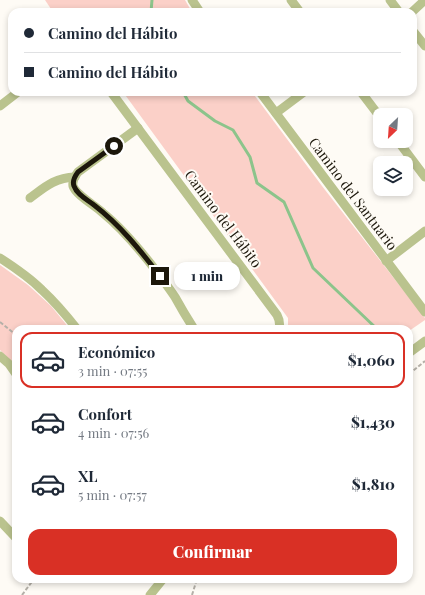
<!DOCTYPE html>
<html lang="es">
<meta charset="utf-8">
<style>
:root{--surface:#fff;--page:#f2f2f3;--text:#1f2937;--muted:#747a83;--line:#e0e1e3;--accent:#d93025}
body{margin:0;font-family:"Playfair Display",serif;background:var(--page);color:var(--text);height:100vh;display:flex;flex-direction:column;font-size:15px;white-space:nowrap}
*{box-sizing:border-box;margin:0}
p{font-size:13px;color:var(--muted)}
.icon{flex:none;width:22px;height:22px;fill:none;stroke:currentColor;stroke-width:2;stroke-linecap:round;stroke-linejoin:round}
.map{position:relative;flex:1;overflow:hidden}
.panel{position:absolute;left:12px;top:325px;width:401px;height:258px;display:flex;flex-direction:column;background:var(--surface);border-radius:12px;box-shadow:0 2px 6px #0003}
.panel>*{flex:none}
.banner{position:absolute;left:8px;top:8px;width:409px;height:88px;border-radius:12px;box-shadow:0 2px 6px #0003;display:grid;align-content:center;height:88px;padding:0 16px;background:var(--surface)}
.needle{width:26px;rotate:205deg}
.fabs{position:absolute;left:373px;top:108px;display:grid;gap:8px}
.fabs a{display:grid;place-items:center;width:40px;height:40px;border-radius:8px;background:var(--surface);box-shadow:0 2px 6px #0003;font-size:20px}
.end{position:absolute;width:18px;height:18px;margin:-9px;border:5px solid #1c170b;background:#fff;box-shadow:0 0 0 2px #fff}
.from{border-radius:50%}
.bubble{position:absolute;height:28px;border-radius:12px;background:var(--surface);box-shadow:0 2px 6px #0003;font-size:13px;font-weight:800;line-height:28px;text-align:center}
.banner b{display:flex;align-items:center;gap:14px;height:38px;font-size:15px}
.banner b+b{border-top:1px solid var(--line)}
.banner i{width:10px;height:10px;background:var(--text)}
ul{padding:7px 0 0;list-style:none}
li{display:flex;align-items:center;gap:12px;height:56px;margin:0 8px 6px;padding:0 8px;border:2px solid transparent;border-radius:12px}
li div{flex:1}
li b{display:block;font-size:15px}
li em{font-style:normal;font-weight:800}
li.current{border-color:var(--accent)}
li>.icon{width:36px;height:36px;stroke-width:1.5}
.action{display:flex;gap:8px;margin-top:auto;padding:8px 16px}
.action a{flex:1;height:46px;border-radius:12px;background:var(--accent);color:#fff;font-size:16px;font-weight:800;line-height:46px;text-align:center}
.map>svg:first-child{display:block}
</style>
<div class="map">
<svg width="425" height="595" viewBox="0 0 425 595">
<rect width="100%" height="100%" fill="#fefbf5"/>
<g fill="#fbd0c8">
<polygon points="45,0 185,0 192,12 53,12"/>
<polygon points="123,92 252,92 322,186 425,318 425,320 409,331 409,329 288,329 288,318"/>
<polygon points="0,265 28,285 51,306 70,329 16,329 16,367 0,350"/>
</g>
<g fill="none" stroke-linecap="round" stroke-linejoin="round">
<g stroke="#8cc48b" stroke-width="3">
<polyline points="151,12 152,0"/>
<polyline points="183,92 188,101 215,121 233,130 250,157 257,183 284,202 313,268 377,329"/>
</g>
<g stroke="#b4b0a8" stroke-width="2" stroke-dasharray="4 2" stroke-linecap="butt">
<polyline points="0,322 16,335"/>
<polyline points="289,326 299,329"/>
<polyline points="409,374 425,361"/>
<polyline points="22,595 34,579"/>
<polyline points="192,595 197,579"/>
</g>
<g stroke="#bac38e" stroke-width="9">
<polyline points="192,0 200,12"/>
<polyline points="291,0 300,12"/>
<polyline points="390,0 399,12"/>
<polyline points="412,12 425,0"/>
<polyline points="413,31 425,46"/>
<polyline points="111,92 277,315 279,320 280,329"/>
<polyline points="260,92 425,312"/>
<polyline points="361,92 380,117"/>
<polyline points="0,106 18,92"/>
<polyline points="276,113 304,92"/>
<path d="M138 128 78 172C75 176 72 181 73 186 76 195 96 206 103 213 124 230 141 251 157 272 163 280 169 288 175 297 181 308 187 318 194 329"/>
<polyline points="398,141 425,177"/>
<path d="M30 198C45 187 54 178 75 177"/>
<path d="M0 258C14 267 30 278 42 290 55 302 66 315 77 329"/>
<polyline points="386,261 425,231"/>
<polyline points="409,353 425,341"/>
<polyline points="0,356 9,364 16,374"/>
<polyline points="0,521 16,538"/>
<polyline points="150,595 163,579"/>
</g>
</g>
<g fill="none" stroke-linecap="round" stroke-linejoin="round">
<path stroke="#1c170b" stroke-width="5" d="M114 146 78 172C75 176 72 181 74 186 77 195 88 200 94 205 120 225 140 250 160 276"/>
</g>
<g text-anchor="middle" stroke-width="4" stroke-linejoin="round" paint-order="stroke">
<g font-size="14" fill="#1c170b" stroke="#fefbf5">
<text transform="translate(353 194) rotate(53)" y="5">Camino del Santuario</text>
<text transform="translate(223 219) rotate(53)" y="5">Camino del Hábito</text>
</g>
</g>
</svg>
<div class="fabs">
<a><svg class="needle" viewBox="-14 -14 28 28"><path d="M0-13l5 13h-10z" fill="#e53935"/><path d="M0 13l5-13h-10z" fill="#747a83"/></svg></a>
<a><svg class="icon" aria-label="layers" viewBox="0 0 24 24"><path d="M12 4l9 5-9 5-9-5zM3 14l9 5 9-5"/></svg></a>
</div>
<i class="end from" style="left:114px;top:146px"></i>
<i class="end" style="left:160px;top:276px"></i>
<div class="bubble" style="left:174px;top:262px;width:66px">1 min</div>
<div class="banner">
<b><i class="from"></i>Camino del Hábito</b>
<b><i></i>Camino del Hábito</b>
</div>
<section class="panel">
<ul>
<li class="current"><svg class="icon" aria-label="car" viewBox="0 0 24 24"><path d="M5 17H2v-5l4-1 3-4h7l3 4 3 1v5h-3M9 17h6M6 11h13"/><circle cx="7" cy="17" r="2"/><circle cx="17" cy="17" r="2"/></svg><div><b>Económico</b><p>3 min · 07:55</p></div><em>$1,060</em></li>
<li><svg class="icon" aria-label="car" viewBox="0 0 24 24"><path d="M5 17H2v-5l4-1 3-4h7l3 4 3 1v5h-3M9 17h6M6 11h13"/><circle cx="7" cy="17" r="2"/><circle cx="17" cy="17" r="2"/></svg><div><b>Confort</b><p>4 min · 07:56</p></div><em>$1,430</em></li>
<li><svg class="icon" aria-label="car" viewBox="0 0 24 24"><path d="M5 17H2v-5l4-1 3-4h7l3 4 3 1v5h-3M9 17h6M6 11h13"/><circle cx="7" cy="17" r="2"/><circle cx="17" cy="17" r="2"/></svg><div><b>XL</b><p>5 min · 07:57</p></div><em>$1,810</em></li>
</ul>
<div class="action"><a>Confirmar</a></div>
</section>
</div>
